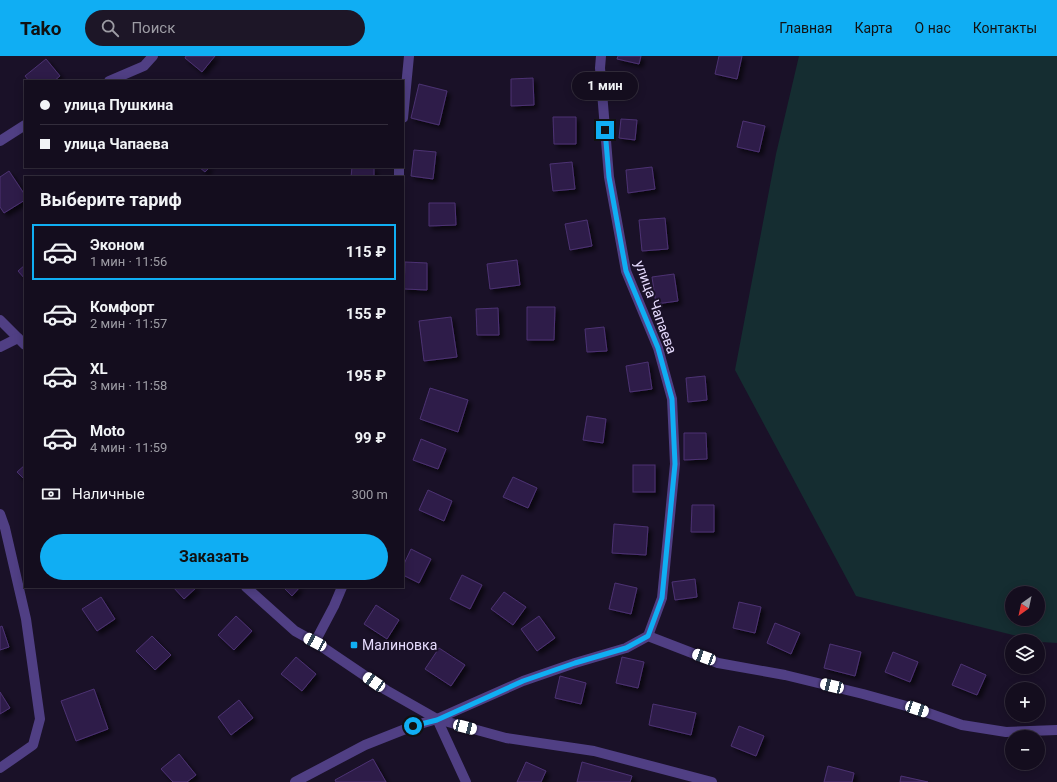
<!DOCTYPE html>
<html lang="ru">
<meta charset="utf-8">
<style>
:root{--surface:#140d1e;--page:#1d1627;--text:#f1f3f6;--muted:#9d9ca4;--line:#332d3c;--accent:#10aef3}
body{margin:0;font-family:Roboto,sans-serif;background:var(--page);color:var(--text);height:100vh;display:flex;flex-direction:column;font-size:15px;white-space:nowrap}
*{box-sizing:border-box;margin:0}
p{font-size:13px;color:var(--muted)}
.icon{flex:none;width:22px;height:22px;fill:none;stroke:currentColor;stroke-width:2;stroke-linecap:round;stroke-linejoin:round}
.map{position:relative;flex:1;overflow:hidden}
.drawer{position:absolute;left:24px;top:120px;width:380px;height:412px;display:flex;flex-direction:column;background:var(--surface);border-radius:0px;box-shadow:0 2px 10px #0003,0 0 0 1px var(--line)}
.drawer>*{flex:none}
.hud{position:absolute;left:24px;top:24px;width:380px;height:88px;border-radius:0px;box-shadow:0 2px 10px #0003,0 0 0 1px var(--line);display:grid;align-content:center;height:88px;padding:0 16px;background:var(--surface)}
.needle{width:26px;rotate:213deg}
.controls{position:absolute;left:1005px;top:530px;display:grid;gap:8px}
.controls a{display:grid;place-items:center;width:40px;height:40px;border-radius:50%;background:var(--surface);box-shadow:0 2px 10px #0003,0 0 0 1px var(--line);font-size:20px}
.end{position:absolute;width:18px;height:18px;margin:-9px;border:5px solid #10aef3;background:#111;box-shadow:0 0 0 2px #111}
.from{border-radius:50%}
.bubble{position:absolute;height:28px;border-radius:14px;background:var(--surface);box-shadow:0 2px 10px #0003,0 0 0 1px var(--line);font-size:13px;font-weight:700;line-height:28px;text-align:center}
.car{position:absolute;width:12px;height:24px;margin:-12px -6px;border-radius:5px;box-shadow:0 0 3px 1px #0007;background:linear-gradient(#fff 24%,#345 0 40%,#fff 0 76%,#345 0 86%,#fff 0)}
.hud b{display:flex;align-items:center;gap:14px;height:38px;font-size:15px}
.hud b+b{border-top:1px solid var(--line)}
.hud i{width:10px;height:10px;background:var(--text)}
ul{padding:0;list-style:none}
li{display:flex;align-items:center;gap:12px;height:56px;margin:0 8px 6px;padding:0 8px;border:2px solid transparent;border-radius:0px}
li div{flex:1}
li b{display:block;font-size:15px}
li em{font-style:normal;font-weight:700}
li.on{border-color:var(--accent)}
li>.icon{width:36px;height:36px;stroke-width:1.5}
h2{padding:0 16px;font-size:18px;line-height:48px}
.pay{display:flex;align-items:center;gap:10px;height:44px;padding:0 16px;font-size:15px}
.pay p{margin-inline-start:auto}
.button{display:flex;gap:8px;margin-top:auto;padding:8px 16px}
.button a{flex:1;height:46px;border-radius:24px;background:var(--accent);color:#111;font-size:16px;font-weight:700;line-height:46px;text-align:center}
header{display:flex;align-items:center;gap:24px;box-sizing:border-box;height:56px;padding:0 20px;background:var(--accent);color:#111}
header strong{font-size:19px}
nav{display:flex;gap:22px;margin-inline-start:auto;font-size:14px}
.search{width:280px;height:36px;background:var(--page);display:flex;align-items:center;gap:10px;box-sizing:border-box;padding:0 14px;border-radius:22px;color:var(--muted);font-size:15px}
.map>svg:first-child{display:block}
</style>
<header>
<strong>Tako</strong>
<div class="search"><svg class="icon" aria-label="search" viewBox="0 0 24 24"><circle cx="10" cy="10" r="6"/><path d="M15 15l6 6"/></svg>Поиск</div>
<nav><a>Главная</a><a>Карта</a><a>О нас</a><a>Контакты</a></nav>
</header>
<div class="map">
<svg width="1057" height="726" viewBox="0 0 1057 726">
<defs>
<filter id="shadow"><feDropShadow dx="3.5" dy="3.5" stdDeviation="2" flood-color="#0009"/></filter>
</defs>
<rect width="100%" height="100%" fill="#1a1128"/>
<path fill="#152d31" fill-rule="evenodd" d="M799 0H1057V587L1041 586 856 540 735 314 776 98ZM1012 537H1038V563H1012Z"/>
<g fill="#2f1e48" stroke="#4c3273" filter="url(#shadow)">
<polygon points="186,0 215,0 202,16 185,2"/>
<polygon points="618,0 641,0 639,8 617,3"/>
<polygon points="719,0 742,0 737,23 715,18"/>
<polygon points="46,3 60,20 54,25 29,25 25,20"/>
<polygon points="533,22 534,49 511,50 511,23"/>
<polygon points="419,28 447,35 439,69 411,62"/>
<polygon points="553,61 576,61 576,88 554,88"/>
<polygon points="621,63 637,64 635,84 619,82"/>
<polygon points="743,65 765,70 759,96 737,91"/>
<polygon points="414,94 436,96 433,123 411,120"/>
<polygon points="572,106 575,133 553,135 550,108"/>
<polygon points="199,111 210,111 205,116"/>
<polygon points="352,111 374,112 374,121 351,121"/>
<polygon points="652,111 655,133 628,137 626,114"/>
<polygon points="9,115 25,139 25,144 4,157 0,151 0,121"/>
<polygon points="429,147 455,147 456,169 429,170"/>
<polygon points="665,162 668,193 642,195 639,164"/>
<polygon points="587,164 592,190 570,194 565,168"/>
<polygon points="517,204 520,229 490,233 487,208"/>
<polygon points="405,206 427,207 427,234 404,233"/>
<polygon points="25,209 25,223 18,215"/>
<polygon points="674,218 678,245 656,248 652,221"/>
<polygon points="527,251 555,251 554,284 527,284"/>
<polygon points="498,252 499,279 477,279 476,253"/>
<polygon points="451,261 457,301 424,305 419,265"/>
<polygon points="604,271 607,295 587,296 585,273"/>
<polygon points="648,306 652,333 630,336 626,310"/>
<polygon points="705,320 707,344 688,346 686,322"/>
<polygon points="430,332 468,344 458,376 420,363"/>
<polygon points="587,360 606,363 603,387 583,384"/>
<polygon points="684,377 706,377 707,403 684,404"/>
<polygon points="421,383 446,393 438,413 413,404"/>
<polygon points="25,409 25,424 17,416"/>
<rect x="633" y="409" width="22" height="27"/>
<polygon points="513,421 537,432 528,452 503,441"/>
<polygon points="428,434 452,445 444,465 419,454"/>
<polygon points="692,449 714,449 714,476 691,476"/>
<polygon points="614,468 648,471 646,499 612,497"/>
<polygon points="411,493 431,503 419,527 403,519 403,510"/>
<polygon points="462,519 482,529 470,553 450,543"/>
<polygon points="695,523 697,541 675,544 672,526"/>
<polygon points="615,527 637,532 631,558 609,553"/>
<polygon points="173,531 197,531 184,543"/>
<polygon points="283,531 300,531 292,540"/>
<polygon points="504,536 526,551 513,569 491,553"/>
<polygon points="101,541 115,563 97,575 82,553"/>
<polygon points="739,546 761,551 755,577 733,572"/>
<polygon points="376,549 399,564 387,583 364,568"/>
<polygon points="236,560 252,575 234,594 218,579"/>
<polygon points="539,560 555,582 537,595 521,573"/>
<polygon points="775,567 800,577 791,598 767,587"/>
<polygon points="2,570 9,591 0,594 0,571"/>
<polygon points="152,580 171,599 155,614 136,595"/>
<polygon points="830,588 861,596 855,620 824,612"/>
<polygon points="439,592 465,609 451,630 425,613"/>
<polygon points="893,596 918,606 910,626 885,616"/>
<polygon points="296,601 316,618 302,635 281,618"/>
<polygon points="622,601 644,606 638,632 616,627"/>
<polygon points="961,608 986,619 977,639 952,629"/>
<polygon points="560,620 586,627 581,648 555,642"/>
<polygon points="1013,630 1039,633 1038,644 1038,633 1012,633"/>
<polygon points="94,633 108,673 76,685 61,645"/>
<polygon points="0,636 10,652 0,658"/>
<polygon points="239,644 253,662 231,679 218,661"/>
<polygon points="653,648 696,657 691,679 649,669"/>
<polygon points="739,670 764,680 756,700 731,690"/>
<polygon points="179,698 196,719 187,726 173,726 161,713"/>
<polygon points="373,703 386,726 336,726 335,724"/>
<polygon points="526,706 546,715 541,726 517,726"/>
<polygon points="582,706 632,720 630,726 577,726"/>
<polygon points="828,710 854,717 852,726 824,726"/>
<polygon points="901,720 928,726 900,726"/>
</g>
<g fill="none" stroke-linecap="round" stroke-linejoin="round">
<g stroke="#503f84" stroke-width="10">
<polyline points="601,0 600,12 609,121 626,215 658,292 672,343 675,408 662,542 648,580"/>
<polyline points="109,25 144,10 153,0"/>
<polyline points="403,62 409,0"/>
<polyline points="0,85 25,69"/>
<polyline points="399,121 399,111"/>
<polyline points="0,264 25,289"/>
<polyline points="0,291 18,282"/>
<polyline points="0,458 5,472 26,563 40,663 33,689 0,712"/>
<polyline points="246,531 295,575 315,586 386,634 437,663 506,682 594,695 712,726"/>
<polyline points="315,586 334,550 342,531"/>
<polyline points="437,663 466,726"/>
<polyline points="295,726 365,689 413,670 437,663 523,625 575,607 626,592 648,580 718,607 785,619 863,638 917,653 962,669 1006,676 1057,674"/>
</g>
</g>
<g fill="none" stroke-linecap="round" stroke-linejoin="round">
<polyline stroke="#10aef3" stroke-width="5" points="413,670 437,664 523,625 575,607 626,592 648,580 662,542 675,408 672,343 658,292 626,215 609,121 605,74"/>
</g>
<rect fill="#10aef3" stroke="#1a1128" stroke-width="1.5" x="350" y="585" width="8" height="8" rx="2"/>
<g text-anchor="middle" stroke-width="4" stroke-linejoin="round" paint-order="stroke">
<g font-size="14" fill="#e5dafd" stroke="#1a1128">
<text transform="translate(656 251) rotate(70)" y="5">улица Чапаева</text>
</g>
<g font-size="14" fill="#e5dafd" stroke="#1a1128" text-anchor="start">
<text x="362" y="594">Малиновка</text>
</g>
</g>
</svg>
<div class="controls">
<a><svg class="needle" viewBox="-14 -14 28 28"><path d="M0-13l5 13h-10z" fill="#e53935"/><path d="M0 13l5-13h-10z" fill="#9d9ca4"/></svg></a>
<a><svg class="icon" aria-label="layers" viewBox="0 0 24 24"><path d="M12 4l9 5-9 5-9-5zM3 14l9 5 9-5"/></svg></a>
<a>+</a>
<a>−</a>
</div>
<i class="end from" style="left:413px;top:670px"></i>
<i class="end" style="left:605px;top:74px"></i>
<div class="bubble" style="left:572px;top:16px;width:66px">1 мин</div>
<i class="car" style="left:315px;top:586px;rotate:298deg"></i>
<i class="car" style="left:704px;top:601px;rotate:290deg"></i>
<i class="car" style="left:374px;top:626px;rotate:304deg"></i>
<i class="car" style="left:832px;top:630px;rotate:284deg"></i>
<i class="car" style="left:917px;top:653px;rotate:109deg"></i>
<i class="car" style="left:465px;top:671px;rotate:105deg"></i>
<div class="hud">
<b><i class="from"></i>улица Пушкина</b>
<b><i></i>улица Чапаева</b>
</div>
<section class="drawer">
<h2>Выберите тариф</h2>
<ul>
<li class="on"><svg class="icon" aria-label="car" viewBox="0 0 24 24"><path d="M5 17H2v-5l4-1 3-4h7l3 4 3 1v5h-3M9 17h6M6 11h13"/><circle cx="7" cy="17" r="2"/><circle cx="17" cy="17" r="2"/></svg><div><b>Эконом</b><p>1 мин · 11:56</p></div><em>115 ₽</em></li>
<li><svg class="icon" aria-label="car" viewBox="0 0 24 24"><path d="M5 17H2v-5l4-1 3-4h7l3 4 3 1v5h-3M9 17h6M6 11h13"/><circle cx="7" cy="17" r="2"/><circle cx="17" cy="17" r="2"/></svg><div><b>Комфорт</b><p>2 мин · 11:57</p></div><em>155 ₽</em></li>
<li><svg class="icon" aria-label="car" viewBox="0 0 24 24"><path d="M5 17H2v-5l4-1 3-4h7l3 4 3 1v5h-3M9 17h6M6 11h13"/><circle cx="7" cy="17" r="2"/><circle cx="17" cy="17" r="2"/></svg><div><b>XL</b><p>3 мин · 11:58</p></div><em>195 ₽</em></li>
<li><svg class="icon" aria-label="car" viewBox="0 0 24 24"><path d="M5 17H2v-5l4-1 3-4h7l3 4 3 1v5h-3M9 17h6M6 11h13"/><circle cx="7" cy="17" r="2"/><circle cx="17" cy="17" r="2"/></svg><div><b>Moto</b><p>4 мин · 11:59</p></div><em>99 ₽</em></li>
</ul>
<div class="pay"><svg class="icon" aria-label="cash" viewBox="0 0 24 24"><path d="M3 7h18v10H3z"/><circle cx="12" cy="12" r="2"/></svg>Наличные<p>300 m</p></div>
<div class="button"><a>Заказать</a></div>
</section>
</div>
